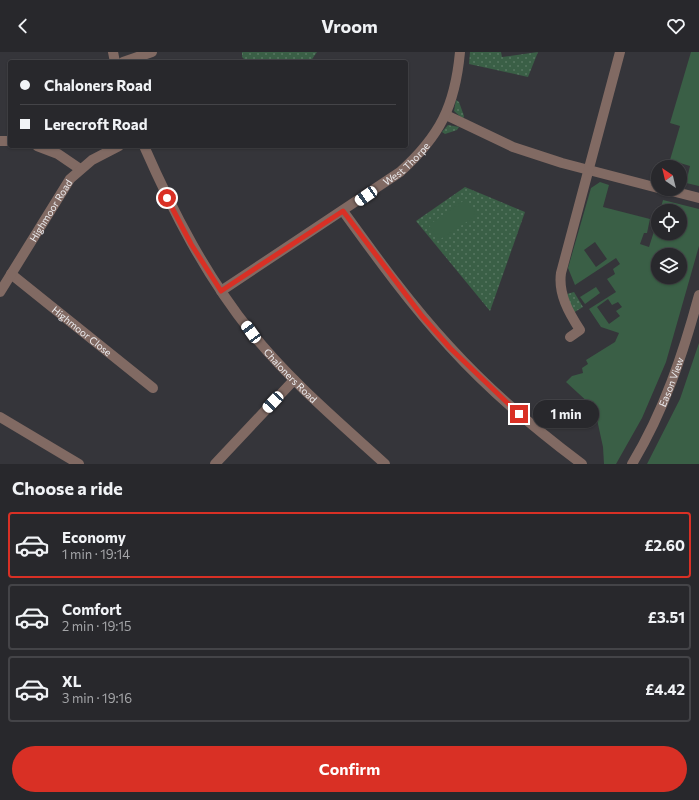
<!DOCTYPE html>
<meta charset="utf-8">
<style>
:root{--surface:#28282c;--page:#303034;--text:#f1f3f6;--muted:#a5a6a9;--line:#444448;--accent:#d93025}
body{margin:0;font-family:Commissioner,sans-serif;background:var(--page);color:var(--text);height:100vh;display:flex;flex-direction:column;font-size:15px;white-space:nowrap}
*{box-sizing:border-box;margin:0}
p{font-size:13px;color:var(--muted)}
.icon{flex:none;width:22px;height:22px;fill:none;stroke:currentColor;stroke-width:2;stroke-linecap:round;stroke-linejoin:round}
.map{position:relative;height:412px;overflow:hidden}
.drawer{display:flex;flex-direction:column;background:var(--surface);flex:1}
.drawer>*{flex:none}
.hud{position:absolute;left:8px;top:8px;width:400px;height:88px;border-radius:4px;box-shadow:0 1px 3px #0004,0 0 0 1px var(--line);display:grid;align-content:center;height:88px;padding:0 12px;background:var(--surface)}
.needle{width:26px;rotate:325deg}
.controls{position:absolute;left:651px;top:108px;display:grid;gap:8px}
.controls a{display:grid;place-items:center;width:36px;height:36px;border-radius:50%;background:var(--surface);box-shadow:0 1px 3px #0004,0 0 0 1px var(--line);font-size:20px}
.end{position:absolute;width:18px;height:18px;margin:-9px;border:5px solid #d93025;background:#fff;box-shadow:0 0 0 2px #fff}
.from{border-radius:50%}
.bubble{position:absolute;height:28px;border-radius:14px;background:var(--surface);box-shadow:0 1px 3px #0004,0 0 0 1px var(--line);font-size:13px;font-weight:700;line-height:28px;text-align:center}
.car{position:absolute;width:12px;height:24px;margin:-12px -6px;border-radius:5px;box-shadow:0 0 3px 1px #0007;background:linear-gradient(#fff 24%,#345 0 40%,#fff 0 76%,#345 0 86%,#fff 0)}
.hud b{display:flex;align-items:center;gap:14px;height:38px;font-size:15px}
.hud b+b{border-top:1px solid var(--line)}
.hud i{width:10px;height:10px;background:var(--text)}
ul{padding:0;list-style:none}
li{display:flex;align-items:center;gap:12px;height:66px;margin:0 8px 6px;padding:0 4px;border:2px solid var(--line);border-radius:4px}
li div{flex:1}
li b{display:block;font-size:15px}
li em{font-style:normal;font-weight:700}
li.on{border-color:var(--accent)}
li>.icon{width:36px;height:36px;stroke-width:1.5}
h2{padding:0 12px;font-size:18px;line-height:48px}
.primary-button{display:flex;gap:8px;margin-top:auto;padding:8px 12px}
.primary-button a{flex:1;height:46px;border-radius:24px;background:var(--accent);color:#fff;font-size:16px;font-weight:700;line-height:46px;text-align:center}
header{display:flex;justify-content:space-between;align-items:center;height:52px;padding:0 12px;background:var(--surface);font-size:18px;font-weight:700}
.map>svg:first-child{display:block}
</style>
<header><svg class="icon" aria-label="back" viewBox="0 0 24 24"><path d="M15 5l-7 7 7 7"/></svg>Vroom<svg class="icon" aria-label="heart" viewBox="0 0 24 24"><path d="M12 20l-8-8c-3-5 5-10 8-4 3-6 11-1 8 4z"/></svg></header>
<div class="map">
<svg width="699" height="412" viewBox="0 0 699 412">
<defs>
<pattern id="grass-dots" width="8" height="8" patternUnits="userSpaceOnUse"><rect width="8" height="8" fill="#3a5f46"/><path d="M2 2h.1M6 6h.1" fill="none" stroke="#577661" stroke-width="1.8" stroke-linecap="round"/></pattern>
</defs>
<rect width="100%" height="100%" fill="#35353a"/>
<g fill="url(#grass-dots)">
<polygon points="242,0 317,0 310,10 247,10 242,5"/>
<polygon points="470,0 501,0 502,5 538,0 528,25 469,12"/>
<polygon points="456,48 459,50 464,64 463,67 454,59"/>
<polygon points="448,73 459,75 457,78 445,82 442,80"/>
<polygon points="465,135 525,160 490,259 416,169"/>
<polygon points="574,240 583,255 573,261 567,242"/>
</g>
<g fill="#3a5f46" fill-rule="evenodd">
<polygon points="691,0 699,0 699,134 686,131 690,114 670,108 680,74 670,71"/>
<path d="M600 130 609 133 603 155 650 167 647 181H644L640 192 649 195 658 167V181H680V159H660L663 148 699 157V194L666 310 642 366 616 412H604L603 395 593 349 590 352 566 330 572 324 583 321 582 316 588 312 586 308 615 290 619 281 601 275 589 257 616 240 607 227 615 222 613 217 620 212 616 206 575 233 568 216 591 136ZM595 190 607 207 596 215 584 198ZM658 203H680V225H658ZM608 247 612 253 618 250 622 255 616 259 620 264 609 272 597 255Z"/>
<polygon points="466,147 477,163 439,188 429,173"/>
<polygon points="596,235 600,241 585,252 580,245"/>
<polygon points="699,291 699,412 647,412 680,347"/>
</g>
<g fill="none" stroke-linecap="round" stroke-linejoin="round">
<g stroke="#816a63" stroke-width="10">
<polyline points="113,0 115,10"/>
<polyline points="123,10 152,0"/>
<polyline points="446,63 513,95 562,111 658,136"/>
<polyline points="0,89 10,89"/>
<polyline points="37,94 58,102 80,117"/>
<path id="s1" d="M144 94C173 160 206 224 251 280 290 329 339 370 385 412"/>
<polyline points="664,137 699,146"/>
<path d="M343 159C377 206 411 253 450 295 490 339 535 377 582 412"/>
<path id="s2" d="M11 222 153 336"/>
<path id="s3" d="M221 239 400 120C440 84 455 54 460 0"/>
<path id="s4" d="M0 240 70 127 92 108 119 94"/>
<path d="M570 285 580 278C569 261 558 242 561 221L620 0"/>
<polyline points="0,365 79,412"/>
<polyline points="215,412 294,328"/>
<path id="s5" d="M632 412C664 359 683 302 699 243"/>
</g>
</g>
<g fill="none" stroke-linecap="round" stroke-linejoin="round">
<polyline stroke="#d93025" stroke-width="5" points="167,146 191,192 221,239 343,159 422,264 450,296 519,362"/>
</g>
<g text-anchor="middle" stroke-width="3.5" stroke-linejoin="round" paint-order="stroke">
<g font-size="10" fill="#ececef" stroke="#2b2b2f">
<text dy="4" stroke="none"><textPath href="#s3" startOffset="225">West Thorpe</textPath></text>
<text dy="4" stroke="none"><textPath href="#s4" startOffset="96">Highmoor Road</textPath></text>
<text dy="4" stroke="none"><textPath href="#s2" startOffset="91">Highmoor Close</textPath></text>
<text dy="4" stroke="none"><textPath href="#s1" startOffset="274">Chaloners Road</textPath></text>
<text dy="4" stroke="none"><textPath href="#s5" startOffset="91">Eason View</textPath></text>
</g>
</g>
</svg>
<div class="controls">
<a><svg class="needle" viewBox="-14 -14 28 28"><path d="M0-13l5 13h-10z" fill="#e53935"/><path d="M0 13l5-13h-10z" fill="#a5a6a9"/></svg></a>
<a><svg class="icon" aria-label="locate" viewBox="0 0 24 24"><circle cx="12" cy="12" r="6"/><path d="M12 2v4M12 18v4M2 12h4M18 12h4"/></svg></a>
<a><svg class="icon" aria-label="layers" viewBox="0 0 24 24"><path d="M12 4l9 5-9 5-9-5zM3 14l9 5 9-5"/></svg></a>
</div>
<i class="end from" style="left:167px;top:146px"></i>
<i class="end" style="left:519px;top:362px"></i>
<div class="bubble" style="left:533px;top:348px;width:66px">1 min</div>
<i class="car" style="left:366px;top:144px;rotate:236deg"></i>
<i class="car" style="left:251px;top:280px;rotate:324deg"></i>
<i class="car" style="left:273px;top:350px;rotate:223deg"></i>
<div class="hud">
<b><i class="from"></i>Chaloners Road</b>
<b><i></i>Lerecroft Road</b>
</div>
</div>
<section class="drawer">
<h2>Choose a ride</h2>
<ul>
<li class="on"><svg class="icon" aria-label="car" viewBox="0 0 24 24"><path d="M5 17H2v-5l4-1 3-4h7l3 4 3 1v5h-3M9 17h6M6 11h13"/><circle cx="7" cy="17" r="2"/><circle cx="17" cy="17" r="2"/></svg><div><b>Economy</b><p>1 min · 19:14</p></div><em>£2.60</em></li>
<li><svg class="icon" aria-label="car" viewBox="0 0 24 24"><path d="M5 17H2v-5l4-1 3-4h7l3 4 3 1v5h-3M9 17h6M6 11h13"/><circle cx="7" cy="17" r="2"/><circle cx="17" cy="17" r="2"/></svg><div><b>Comfort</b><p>2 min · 19:15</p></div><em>£3.51</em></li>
<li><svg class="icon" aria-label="car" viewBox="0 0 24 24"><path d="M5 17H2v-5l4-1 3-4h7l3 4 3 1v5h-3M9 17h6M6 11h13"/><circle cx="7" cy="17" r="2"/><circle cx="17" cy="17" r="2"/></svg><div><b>XL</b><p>3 min · 19:16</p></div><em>£4.42</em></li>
</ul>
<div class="primary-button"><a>Confirm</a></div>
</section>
